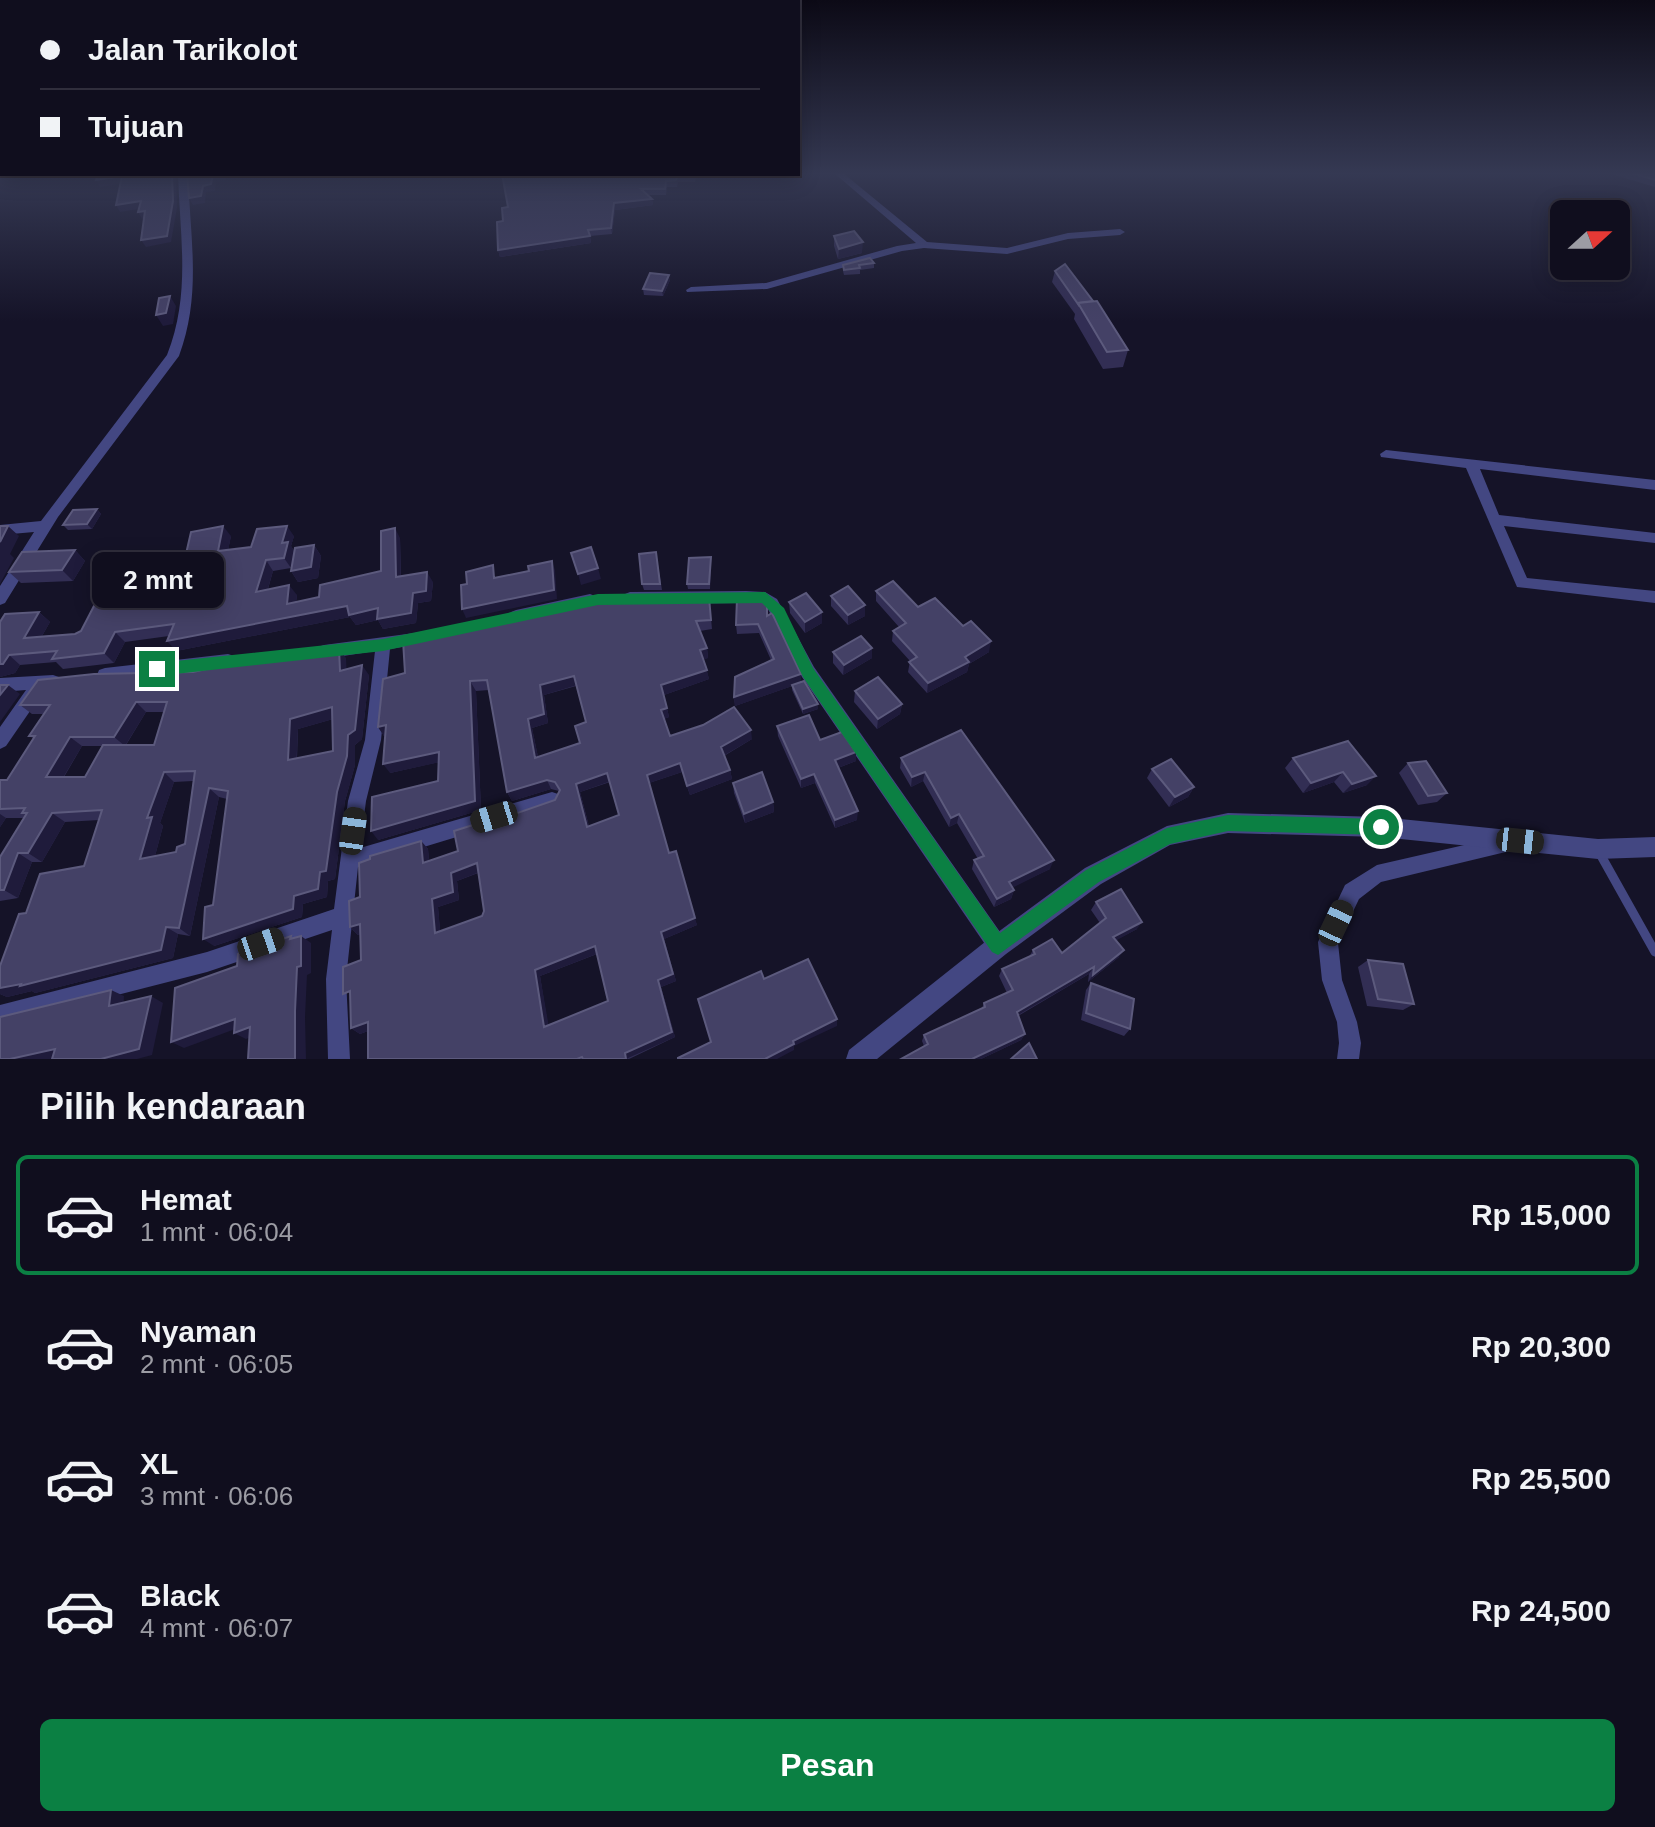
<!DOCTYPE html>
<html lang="id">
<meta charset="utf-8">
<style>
:root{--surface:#100e1e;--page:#1e1c2b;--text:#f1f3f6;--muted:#9c9ca4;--line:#302e3c;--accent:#0b8043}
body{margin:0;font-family:Helvetica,sans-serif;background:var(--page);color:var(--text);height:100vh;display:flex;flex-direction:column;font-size:30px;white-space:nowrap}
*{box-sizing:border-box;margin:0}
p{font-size:26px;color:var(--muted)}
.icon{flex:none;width:44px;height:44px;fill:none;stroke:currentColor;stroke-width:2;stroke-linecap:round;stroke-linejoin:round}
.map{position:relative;height:1059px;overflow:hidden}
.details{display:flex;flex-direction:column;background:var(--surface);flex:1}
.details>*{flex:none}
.hud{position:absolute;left:0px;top:0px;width:800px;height:176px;box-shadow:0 4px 20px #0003,0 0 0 2px var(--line);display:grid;align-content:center;height:176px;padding:0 40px;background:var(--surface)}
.needle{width:52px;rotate:69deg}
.fabs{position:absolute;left:1550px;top:200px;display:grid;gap:16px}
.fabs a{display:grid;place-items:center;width:80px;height:80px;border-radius:12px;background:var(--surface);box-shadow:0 4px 20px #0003,0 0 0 2px var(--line);font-size:40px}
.end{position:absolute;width:36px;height:36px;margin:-18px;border:10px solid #0b8043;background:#fff;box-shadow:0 0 0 4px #fff}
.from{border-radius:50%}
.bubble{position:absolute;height:56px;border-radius:12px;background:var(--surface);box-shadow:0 4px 20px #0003,0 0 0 2px var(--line);font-size:26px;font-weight:600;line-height:56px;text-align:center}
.car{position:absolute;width:24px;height:48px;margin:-24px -12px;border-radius:10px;box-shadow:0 0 6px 2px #0007;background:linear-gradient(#222 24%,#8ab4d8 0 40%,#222 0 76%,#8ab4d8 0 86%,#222 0)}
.hud b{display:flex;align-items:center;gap:28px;height:76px;font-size:30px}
.hud b+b{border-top:2px solid var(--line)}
.hud i{width:20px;height:20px;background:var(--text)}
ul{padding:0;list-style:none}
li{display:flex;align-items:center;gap:24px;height:120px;margin:0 16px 12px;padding:0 24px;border:4px solid transparent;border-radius:12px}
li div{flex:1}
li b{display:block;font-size:30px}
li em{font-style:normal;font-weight:600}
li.on{border-color:var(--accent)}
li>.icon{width:72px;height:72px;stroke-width:1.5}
h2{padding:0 40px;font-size:36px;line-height:96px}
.primary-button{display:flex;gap:16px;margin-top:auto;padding:16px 40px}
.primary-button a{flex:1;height:92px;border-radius:12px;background:var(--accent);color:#fff;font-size:32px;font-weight:600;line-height:92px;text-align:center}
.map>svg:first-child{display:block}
</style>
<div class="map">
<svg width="1655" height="1059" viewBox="0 0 1655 1059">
<rect width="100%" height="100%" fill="#151328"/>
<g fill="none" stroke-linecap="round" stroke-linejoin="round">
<polyline stroke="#434782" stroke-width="9" points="1599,852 1655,952"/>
<g fill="#434782" fill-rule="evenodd">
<polygon points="834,173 843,173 927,242 1007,248 1068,233 1120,229 1125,232 1120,235 1068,239 1007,254 924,248 902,251 767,289 687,292 686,290 691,287 766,283 897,246 916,243"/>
<path d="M178 174H188C190 238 202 294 179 356L58 517 5 603 0 605V586L34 532 0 535V525L41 521 167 355C191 294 180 238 178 174Z"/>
<polygon points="1386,450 1655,480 1655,490 1480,469 1499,515 1655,533 1655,543 1504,526 1527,578 1655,591 1655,603 1517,587 1466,468 1381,457 1380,454"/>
<polygon points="746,591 765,592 777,599 814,667 1005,939 1008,946 1005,953 998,956 991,953 802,677 767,607 762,604 746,603 630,604 625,602 623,598 625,594 630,592"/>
<polygon points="590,594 595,596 597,600 595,604 590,606 516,622 511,620 508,616 511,612 516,610"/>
<polygon points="422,632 427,633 430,638 427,643 390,649 381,740 366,801 360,848 552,792 558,794 561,800 558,806 552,808 358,867 346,979 350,1059 328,1059 326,979 332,930 207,972 0,1025 0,1005 207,952 334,909 348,801 365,740 375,651 324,659 318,657 316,652 318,647 324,645"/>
<polygon points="228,654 234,656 236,661 234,666 228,668 105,682 99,680 97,675 99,670 105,668"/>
<polygon points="53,675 59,677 61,682 59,687 40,690 41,693 39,698 6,746 0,749 0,727 26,690 0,692 0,678"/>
<polygon points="1508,835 1514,838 1517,844 1514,850 1381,882 1359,899 1338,943 1342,980 1357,1022 1361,1043 1359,1059 1337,1059 1339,1043 1337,1022 1322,980 1318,942 1345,885 1377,865"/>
</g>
<polygon fill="#434782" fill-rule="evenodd" points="1228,813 1381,817 1598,839 1655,837 1655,857 1598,859 1381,837 1228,833 1170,845 1101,884 1006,954 877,1059 846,1059 849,1050 990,938 1085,868 1167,826"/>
</g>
<g fill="#322e54" fill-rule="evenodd">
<polygon points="1608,173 1655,173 1655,187"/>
<polygon points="502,174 697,174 695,182 678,182 677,187 667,187 666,195 648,195 652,199 653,205 615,210 612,234 590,236 591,243 500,257 498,250 503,221 508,207"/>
<polygon points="834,236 862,253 838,259 834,246"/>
<polygon points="874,263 874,268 860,270 860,274 844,275 843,271 843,265"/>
<polygon points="1055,271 1128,350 1123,367 1103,369 1074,319 1075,314 1052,282"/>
<polygon points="670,280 663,296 644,295 643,289"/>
<polygon points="97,509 101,514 92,529 68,530 63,525"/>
<polygon points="231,536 228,550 251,547 294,536 291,546 294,551 314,545 321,556 318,578 298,582 291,571 291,568 273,571 268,589 297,595 296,602 319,597 381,571 400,538 401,576 433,582 431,601 418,603 416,623 383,629 378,620 356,625 350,617 176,651 169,636 125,642 114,663 63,669 56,662 20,665 15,673 0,677 5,614 39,612 50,622 42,636 75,634 150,600 177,593"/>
<polygon points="75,550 85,561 73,581 21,583 9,572"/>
<polygon points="656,552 662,590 644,590 642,584"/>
<polygon points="711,557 710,589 688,589 687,584"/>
<polygon points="876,591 918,607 989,652 969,664 967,672 927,693 908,672 910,661 892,641 893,631 899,627 876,601"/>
<polygon points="831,596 865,616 848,625 831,606"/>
<path d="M709 597 712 629 700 631 707 648 708 658 703 659 709 679 664 695 669 717 664 719 670 736 752 739 724 756 730 770 732 779 690 795 682 772 649 783 669 853 697 925 664 939 676 981 661 987 675 1037 629 1059H368V1031L360 1034 351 1028 361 960 360 934 358 935 350 927 360 897 421 841 428 849 429 861 458 851 476 824 478 827 555 800 559 791 551 789 512 801 507 792 489 690 476 691 481 810 378 840 438 781 439 762 390 773 386 736H384L378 727 383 679ZM576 686 586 722 580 743 538 757 532 728 548 723 544 695ZM610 782 619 815 589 826 580 792ZM478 873 484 911 482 916 440 931 438 907 459 900 457 881ZM597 954 608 1001 548 1026 540 976Z"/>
<polygon points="789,602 822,623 805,633 790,613"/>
<polygon points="768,615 801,674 801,682 818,709 803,714 792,690 792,686 735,706 734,697 771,660 759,633 737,634 736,625"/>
<polygon points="872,648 872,658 843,675 833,663 833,652"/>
<path d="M346 658V670L369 675 362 739 355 745V765L345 801 335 879 328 881 327 897 303 904 302 917 214 946 213 905 227 799 219 797 190 936 178 934 173 958 35 993 32 991 7 997 0 994V988L26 913 84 866 99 820 65 822 42 862H32L18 898 0 901V857L24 818H6L0 827V780H7L33 738 29 736 43 714H32L20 705 193 672ZM146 712H164L154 745H126ZM333 719V751L297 759 298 729ZM82 746H103L85 777H64ZM193 781 185 844 176 852 155 856 163 826 160 823 174 782Z"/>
<polygon points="855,691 902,704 900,714 877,729 854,702"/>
<polygon points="777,726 820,740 856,761 838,768 857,820 835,828 815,783 801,788 778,736"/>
<polygon points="961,730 1050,869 1012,887 1014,890 1011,899 994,907 972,869 974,860 978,859 957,823 949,827 923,781 911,787 900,768 901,758"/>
<polygon points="1348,741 1367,785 1343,793 1334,782 1303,793 1285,768 1293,758"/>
<polygon points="1408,763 1447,793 1437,802 1418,805 1399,773"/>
<polygon points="1152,769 1194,787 1188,797 1169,807 1147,778"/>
<polygon points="733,783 773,802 774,812 745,823 734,793"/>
<polygon points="1096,902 1137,929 1116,940 1119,957 1088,982 1089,974 1018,1016 1025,1034 1021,1040 981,1059 901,1059 924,1046 922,1041 924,1035 982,1008 984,1003 1007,993 999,976 1002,969 1029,957 1033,950 1062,953 1100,923 1091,910"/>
<polygon points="1368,960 1414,1004 1403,1010 1367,1006 1358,967"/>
<polygon points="1091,983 1130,1029 1124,1036 1081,1020 1086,990"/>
</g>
<g fill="#1f1b3b">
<polygon points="172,174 176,174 177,208 171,242 146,247 141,240"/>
<polygon points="221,174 226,174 226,180 216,182 215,191 206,192 205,203 193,205 189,198 213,175"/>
<polygon points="122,176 126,183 100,187 96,180"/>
<polygon points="652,199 653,205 615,210 612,234 611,228 614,203"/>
<polygon points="141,201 145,208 120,212 116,205"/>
<polygon points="145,211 149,218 142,219 138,212"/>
<polygon points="590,236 591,243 500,257 498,250"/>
<polygon points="863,242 862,253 838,259 839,249"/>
<polygon points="669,275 670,280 663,296 662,291"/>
<polygon points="170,296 176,306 173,324 163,326 156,315"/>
<polygon points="97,509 101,514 92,529 87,524"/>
<polygon points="8,526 19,536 10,554 14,558 0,584 0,542"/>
<polygon points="223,526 231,536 226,561 218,551"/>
<polygon points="287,526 294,536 291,546 295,552 291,568 284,558 282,543"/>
<polygon points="395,528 400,538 401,587 396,577"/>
<polygon points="314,545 321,556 318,578 298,582 291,571"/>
<polygon points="75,550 85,561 73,581 62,570"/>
<polygon points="266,560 273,571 264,602 256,592"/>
<polygon points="552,561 555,570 557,599 466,618 462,609"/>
<polygon points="598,568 601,579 581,585 578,574"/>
<polygon points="427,572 433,582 431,601 418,603 416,623 383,629 378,620 356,625 350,617 176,651 167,641 413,593"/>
<polygon points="289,585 297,595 295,614 287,604"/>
<polygon points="865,605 865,616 848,625 848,615"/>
<polygon points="39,612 50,622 35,648 24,638"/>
<polygon points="822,612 822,623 805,633 805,622"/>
<polygon points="115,632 125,642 114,663 104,653"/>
<polygon points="991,641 989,652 969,664 967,672 927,693 928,683 965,657"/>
<polygon points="339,648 346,658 347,681 340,671"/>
<polygon points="707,648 708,658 702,660 700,650"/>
<polygon points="872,648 872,658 843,675 844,665"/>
<polygon points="9,655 20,665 15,673 0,677 0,664"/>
<polygon points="362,665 369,675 362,739 355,745 355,765 345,801 335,879 328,881 327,897 303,904 302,917 214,946 203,939 294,896 320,872 337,792"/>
<polygon points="707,670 709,679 664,695 661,685"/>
<polygon points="801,674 801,683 735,706 734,697"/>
<polygon points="574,676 577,685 544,695 548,723 532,728 540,767 535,758 528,719 540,685"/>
<polygon points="470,681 476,691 481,810 378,840 371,831 475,801"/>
<polygon points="8,685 20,694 0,722 0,695"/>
<polygon points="136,702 146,712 125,746 114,737"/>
<polygon points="818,704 818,709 803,714 803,709"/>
<polygon points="902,704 900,714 877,729 878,719"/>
<polygon points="332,707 340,717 298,729 296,770 288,760 290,719"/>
<polygon points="667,708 669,717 664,719 661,710"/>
<polygon points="386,725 393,734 384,736 378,727"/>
<polygon points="751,730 752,739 723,756 721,747"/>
<polygon points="70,737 82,746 58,786 46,777"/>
<polygon points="439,752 445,761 390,773 383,764"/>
<polygon points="856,752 856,761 835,769 835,760"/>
<polygon points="680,763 682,772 649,783 647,775"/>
<polygon points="730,770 732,779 690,795 687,786"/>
<polygon points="164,772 174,782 160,823 163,826 152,867 140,859 147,818"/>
<polygon points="925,772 923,781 911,787 912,777"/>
<polygon points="1343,772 1334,782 1303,793 1311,783"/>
<polygon points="607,773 611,781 580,792 591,835 587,827 576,784"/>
<polygon points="814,774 815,783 801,788 801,779"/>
<polygon points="1376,776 1367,785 1343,793 1352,784"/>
<polygon points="547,780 551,789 512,801 507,792"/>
<polygon points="1194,787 1188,797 1169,807 1175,797"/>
<polygon points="209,788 219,797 190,936 179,928"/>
<polygon points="773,802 774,812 745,823 744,814"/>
<polygon points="858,811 857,820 835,828 835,820"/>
<polygon points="52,813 65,822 42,862 28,853"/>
<polygon points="0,814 6,818 0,827"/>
<polygon points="959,814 957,823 949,827 951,818"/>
<polygon points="421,841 428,849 430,871 423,863"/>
<polygon points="676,851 697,925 664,939 676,981 661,987 675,1037 626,1059 625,1053 658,980 661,932"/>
<polygon points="18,853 32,862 18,898 4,890"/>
<polygon points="1054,860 1050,869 1006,891 1009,882"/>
<polygon points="477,863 482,871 457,881 459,900 438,907 441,940 435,933 432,899 451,873"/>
<polygon points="1014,890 1011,899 994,907 997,899"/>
<polygon points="1142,922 1137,929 1108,945 1113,937"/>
<polygon points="360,924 368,931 358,935 350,927"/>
<polygon points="166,927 178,934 173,958 35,993 32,991 7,997 0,994 0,988"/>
<polygon points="301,936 311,943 311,973 307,975 305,1017 306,1059 295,1059 295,1011 297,967"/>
<polygon points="595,946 599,953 540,976 550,1033 544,1027 535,970"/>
<polygon points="1124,950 1119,957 1088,982 1093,975"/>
<polygon points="1094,967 1089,974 1013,1018 1017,1012"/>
<polygon points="111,990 124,996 123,1013 109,1006"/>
<polygon points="151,996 163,1003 152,1055 137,1059 101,1059"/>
<polygon points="235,1019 246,1025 184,1048 171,1042"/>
<polygon points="837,1019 837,1026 794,1046 794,1050 777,1059 765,1059 793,1041"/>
<polygon points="368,1022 376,1028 360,1034 351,1028"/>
<polygon points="250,1027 262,1033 246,1039 234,1033"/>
<polygon points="1025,1034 1021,1040 981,1059 972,1059"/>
<polygon points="55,1049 70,1055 50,1059 10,1059"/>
</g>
<g fill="#444166" stroke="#5c5a7d" stroke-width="2" fill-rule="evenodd">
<polygon points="1632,173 1655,173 1655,180"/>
<polygon points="98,174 172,174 173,201 167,236 141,240 145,211 138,212 141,201 116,205 122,176 96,180"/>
<polygon points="187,174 221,174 213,175 211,184 203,186 201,196 189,198"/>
<polygon points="502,174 695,174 695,176 677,176 676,180 666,181 665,189 641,189 652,199 614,203 611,228 588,230 590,236 498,250 497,222 503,221 502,208 508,207"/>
<polygon points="854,231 863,242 839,249 834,236"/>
<polygon points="870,258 874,263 859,265 860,268 844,270 843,265"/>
<polygon points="1065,264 1093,301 1078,303 1078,304 1055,271"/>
<polygon points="650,273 669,275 662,291 643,289"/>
<polygon points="170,296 166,313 156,315 159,298"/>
<polygon points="1097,301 1128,350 1107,352 1078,303"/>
<polygon points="97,509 87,524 63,525 73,510"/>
<polygon points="0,526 8,526 0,542"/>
<polygon points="223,526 218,551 251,547 257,529 287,526 282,543 288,542 284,558 266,560 256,592 289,585 287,604 319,597 320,585 381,571 381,531 395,528 396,577 427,572 426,591 413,593 411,613 377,619 378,608 349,615 347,606 167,641 174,624 115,632 104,653 52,659 57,651 9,655 3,664 0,664 0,622 5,614 39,612 24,638 75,634 81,631 95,604 150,600 151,596 177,593 191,532"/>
<polygon points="314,545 311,567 291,571 295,548"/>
<polygon points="591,547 598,568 578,574 571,553"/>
<polygon points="75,550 62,570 9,572 22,552"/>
<polygon points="656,552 660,584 642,584 639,554"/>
<polygon points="711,557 709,584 687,584 689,558"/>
<polygon points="552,561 554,590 462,609 461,585 467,584 466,572 493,565 494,578 529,571 528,566"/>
<polygon points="893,581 918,607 935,598 963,626 971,621 991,641 965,657 969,662 928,683 909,662 917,657 893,631 906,623 876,591"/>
<polygon points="848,586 865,605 848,615 831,596"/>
<polygon points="806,593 822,612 805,622 789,602"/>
<path d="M709 597 711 620 696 621 707 648 700 650 707 670 661 685 667 708 661 710 670 736 703 725 734 707 751 730 721 747 730 770 687 786 680 763 647 775 669 853 676 851 695 918 661 932 673 974 658 980 672 1032 625 1053 626 1059H583L582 1057 577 1059H368V1022L351 1028 350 991 343 994V967L361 960 360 924 350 927 349 901 360 897 359 863 370 859V856L421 841 423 863 458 851 454 831 476 824 477 827 555 800 560 790 555 782 547 780 507 792 487 680 470 681 475 801 371 831 372 797 438 781 439 752 383 764 386 725 378 727 383 679 405 673 403 640 595 598ZM574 676 586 722 575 726 580 743 535 758 528 719 544 714 540 685ZM607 773 619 815 587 827 576 784ZM477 863 484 911 482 916 435 933 432 899 453 892 451 873ZM595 946 608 1001 544 1027 535 970Z"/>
<polygon points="737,598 759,598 767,606 767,616 772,613 801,674 734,697 735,677 774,659 758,624 736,625"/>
<polygon points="861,636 872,648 844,665 833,652"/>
<path d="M339 648 340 671 362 665 355 730 348 735 347 756 337 792 326 871 320 872 318 889 294 896 293 909 203 939 205 907 213 905 228 791 209 788 179 928 166 927 161 950 20 986 21 984 0 988V966L19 914 26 913 40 874 84 866 102 810 52 813 28 853H18L4 890H0V857L27 813H22L25 808 0 809V780H7L35 736H29L50 705H20L38 680 94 674 193 672 207 669 209 663 218 661ZM136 702H167L154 745H103L85 777H46L70 737H114ZM332 707 333 751 288 760 290 719ZM195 771 185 844 177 847 176 852 140 859 152 817 147 818 164 772Z"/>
<polygon points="878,677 902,704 878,719 855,691"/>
<polygon points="804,681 818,704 803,709 792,685"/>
<polygon points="0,685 8,685 0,695"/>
<polygon points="809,715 820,740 842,732 856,752 835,760 858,811 835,820 814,774 801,779 777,726"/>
<polygon points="961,730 1054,860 1009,882 1014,890 997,899 974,860 984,856 959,814 951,818 925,772 912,777 901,758"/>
<polygon points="1348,741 1376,776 1352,784 1343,772 1311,783 1293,758"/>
<polygon points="1171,759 1194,787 1175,797 1152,769"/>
<polygon points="1426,761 1447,793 1428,796 1408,763"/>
<polygon points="762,772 773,802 744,814 733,783"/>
<polygon points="1121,889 1142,922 1113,937 1124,950 1093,975 1094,967 1017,1012 1025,1034 972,1059 901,1059 928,1044 924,1035 985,1007 984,1003 1013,990 1002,969 1035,954 1033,950 1052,939 1062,953 1106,918 1096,902"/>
<polygon points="291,936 290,939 301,936 301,966 297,967 295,1011 295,1059 248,1059 250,1027 234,1033 235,1019 171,1042 175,988 237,966 238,954"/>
<polygon points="808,959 837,1019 793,1041 794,1044 765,1059 678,1059 678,1058 711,1042 698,999 761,971 764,979"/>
<polygon points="1368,960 1403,964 1414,1004 1378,999"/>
<polygon points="1091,983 1134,999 1130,1029 1086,1013"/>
<polygon points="111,990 109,1006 151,996 139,1049 101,1059 52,1059 55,1049 10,1059 0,1059 0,1017"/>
<polygon points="1029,1043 1037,1059 1011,1059"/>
</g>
<linearGradient id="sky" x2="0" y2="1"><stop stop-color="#0c0a16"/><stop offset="0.54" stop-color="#353953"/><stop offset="1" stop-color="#353953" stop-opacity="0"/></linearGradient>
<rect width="1655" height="321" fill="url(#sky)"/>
<polygon fill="#0b8043" points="765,592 784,608 813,668 1000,933 1086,870 1167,828 1228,815 1381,819 1387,821 1389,827 1387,833 1381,835 1228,831 1170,844 1099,882 998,955 992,952 803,677 774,615 762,603 598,605 383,651 157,676 149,669 157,663 383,639 598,594"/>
</svg>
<div class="fabs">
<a><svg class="needle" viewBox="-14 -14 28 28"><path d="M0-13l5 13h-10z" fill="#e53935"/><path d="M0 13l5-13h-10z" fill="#9c9ca4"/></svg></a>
</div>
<i class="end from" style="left:1381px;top:827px"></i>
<i class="end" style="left:157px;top:669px"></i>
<div class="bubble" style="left:92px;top:552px;width:132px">2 mnt</div>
<i class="car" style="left:494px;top:817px;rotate:253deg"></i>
<i class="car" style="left:353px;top:831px;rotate:8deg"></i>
<i class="car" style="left:1520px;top:841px;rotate:96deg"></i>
<i class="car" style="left:1336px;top:923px;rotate:25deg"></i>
<i class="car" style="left:261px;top:944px;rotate:71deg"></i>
<div class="hud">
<b><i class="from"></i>Jalan Tarikolot</b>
<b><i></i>Tujuan</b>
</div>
</div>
<section class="details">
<h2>Pilih kendaraan</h2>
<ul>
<li class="on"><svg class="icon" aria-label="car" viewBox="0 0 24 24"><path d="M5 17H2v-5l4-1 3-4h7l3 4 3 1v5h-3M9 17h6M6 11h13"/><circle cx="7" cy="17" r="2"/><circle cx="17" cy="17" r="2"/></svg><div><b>Hemat</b><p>1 mnt · 06:04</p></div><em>Rp 15,000</em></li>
<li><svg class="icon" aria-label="car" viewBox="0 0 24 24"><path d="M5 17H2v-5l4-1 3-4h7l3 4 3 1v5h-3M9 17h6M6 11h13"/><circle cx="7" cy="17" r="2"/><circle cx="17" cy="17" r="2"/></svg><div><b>Nyaman</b><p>2 mnt · 06:05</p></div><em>Rp 20,300</em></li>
<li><svg class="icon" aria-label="car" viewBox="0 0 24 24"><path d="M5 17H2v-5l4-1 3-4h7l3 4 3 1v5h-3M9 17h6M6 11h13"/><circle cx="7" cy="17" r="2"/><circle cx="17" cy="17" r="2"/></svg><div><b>XL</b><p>3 mnt · 06:06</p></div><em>Rp 25,500</em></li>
<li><svg class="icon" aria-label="car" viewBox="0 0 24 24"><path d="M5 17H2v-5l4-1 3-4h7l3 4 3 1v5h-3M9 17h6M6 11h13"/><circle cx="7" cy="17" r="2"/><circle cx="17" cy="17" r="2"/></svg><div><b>Black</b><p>4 mnt · 06:07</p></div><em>Rp 24,500</em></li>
</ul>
<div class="primary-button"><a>Pesan</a></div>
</section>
